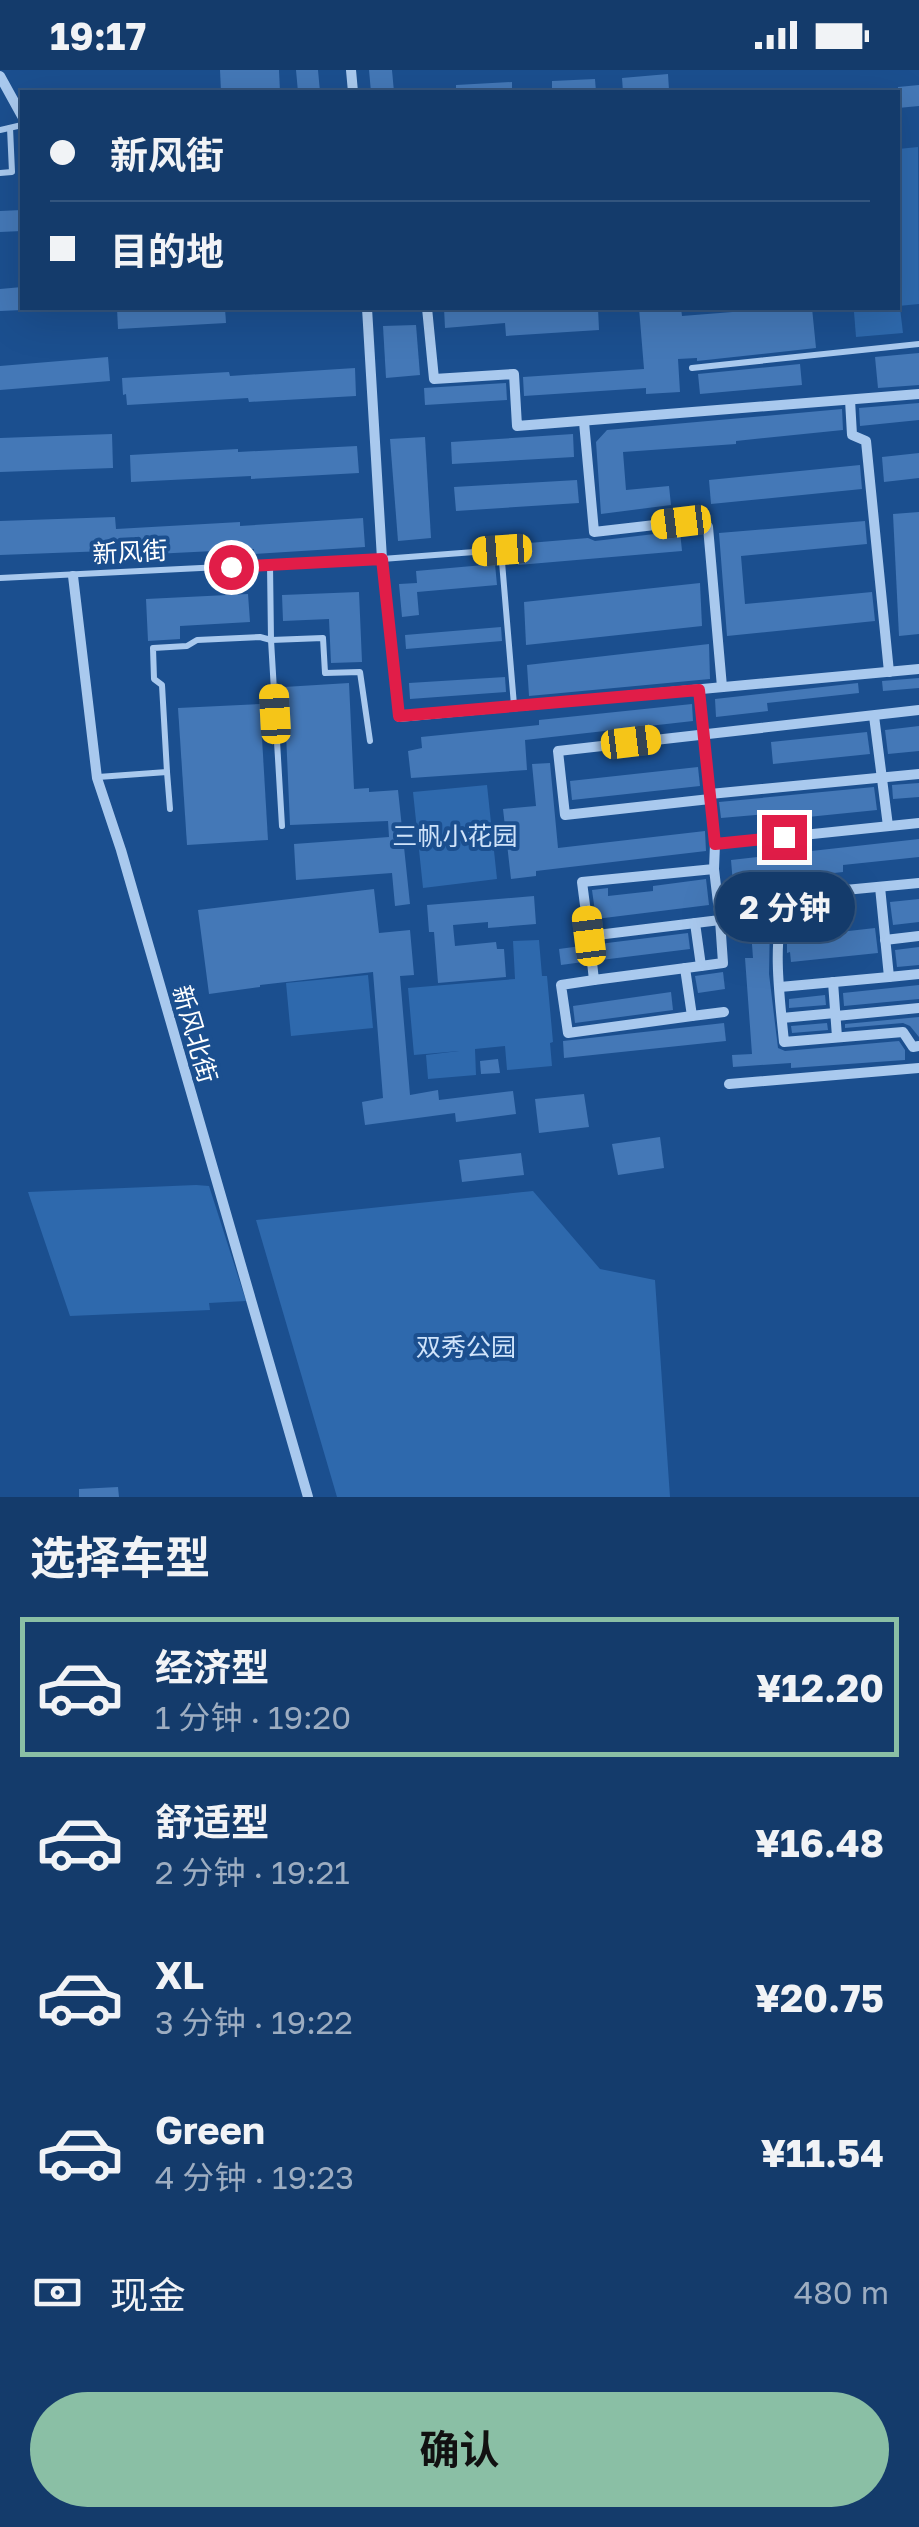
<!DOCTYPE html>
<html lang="zh">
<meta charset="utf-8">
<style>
:root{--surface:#143b6b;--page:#214673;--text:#f1f3f6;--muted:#9dadc1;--line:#33557e;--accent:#8abfa5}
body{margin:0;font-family:"Golos Text","Noto Sans SC",sans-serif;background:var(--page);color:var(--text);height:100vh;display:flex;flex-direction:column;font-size:38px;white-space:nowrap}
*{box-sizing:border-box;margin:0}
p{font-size:32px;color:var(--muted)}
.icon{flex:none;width:55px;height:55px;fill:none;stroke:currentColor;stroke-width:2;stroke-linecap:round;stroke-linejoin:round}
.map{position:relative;height:1427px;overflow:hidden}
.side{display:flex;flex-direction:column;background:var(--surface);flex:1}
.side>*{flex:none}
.top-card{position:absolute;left:20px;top:20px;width:880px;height:220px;border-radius:0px;box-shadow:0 10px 40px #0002,0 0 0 2px var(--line);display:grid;align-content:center;height:220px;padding:0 30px;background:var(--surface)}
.end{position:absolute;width:45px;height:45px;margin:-22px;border:12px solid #e11d48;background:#fff;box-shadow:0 0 0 5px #fff}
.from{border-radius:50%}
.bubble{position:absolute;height:70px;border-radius:35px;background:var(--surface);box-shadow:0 10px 40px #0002,0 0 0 2px var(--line);font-size:32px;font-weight:700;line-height:70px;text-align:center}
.car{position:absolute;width:30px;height:60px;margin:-30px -15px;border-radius:12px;box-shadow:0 0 8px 2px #0007;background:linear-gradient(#f5c518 24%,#345 0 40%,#f5c518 0 76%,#345 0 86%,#f5c518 0)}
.top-card b{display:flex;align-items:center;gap:35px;height:95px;font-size:38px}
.top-card b+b{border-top:2px solid var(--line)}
.top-card i{width:25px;height:25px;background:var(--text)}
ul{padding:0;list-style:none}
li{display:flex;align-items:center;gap:30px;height:140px;margin:0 20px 15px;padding:0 10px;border:5px solid transparent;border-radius:0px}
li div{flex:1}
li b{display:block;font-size:38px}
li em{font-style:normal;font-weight:700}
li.selected{border-color:var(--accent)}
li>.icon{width:90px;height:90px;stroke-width:1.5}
h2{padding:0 30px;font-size:45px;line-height:120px}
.pay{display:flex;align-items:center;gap:25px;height:110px;padding:0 30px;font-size:38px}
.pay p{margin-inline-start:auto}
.action{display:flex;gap:20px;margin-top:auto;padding:20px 30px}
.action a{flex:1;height:115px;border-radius:60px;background:var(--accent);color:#111;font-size:40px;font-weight:700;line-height:115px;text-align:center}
.status{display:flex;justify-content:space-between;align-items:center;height:70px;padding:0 50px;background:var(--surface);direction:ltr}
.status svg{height:28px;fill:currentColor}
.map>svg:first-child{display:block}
</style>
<div class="status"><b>19:17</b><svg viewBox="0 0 49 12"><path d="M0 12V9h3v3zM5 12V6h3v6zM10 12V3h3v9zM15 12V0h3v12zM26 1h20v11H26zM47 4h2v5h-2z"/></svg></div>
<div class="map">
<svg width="919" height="1427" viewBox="0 0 919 1427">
<rect width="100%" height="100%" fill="#1b4f8f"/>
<g fill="#2e69ad">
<polygon points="918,77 919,234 898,236 898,79"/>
<polygon points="900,238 903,263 856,267 854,242"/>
<polygon points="487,715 497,809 423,818 413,722"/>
<polygon points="539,870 542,906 547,906 553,972 550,973 552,996 507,1000 505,976 475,979 476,1005 428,1009 426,985 459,981 414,985 408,918 515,909 513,871"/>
<polygon points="368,905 373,958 291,966 286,913"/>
<polygon points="196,1115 209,1116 246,1231 209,1233 210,1240 70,1246 28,1122"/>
<polygon points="533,1121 600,1199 655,1210 670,1427 337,1427 256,1150"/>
</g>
<g fill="#4478b7">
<polygon points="220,0 279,0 280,22 221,22"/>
<polygon points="296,0 318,0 320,22 298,22"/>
<polygon points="369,0 392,0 394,22 371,22"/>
<polygon points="668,4 669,20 623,22 622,8"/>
<polygon points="595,9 596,22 552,22 552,11"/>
<polygon points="512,12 512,22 456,22 456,15"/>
<polygon points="919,15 919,36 898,38 898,17"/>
<polygon points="22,140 22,161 0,162 0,141"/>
<polygon points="22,217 22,240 0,241 0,219"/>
<polygon points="117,238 225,238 226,253 118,259"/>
<polygon points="444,238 505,238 505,239 598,238 599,260 506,266 505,253 445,258"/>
<polygon points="639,238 681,238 682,246 782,238 812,238 816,278 697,291 697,288 678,289 680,322 646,324 646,318 524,326 523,307 644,299"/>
<polygon points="416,255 420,305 386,308 383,256"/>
<polygon points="919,283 919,315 878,318 875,287"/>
<polygon points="108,287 110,311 0,320 0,296"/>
<polygon points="800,294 802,315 700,324 698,304"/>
<polygon points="355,298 356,326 249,332 248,328 127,335 126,324 123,325 122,308 229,302 230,306"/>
<polygon points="506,313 507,330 425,335 424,318"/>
<polygon points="919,333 919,350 860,356 859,338"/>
<polygon points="842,339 843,360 736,371 736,374 623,382 626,420 669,416 671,435 601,444 596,372 607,360"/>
<polygon points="112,364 113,398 0,402 0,368"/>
<polygon points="573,364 574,387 452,394 451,372"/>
<polygon points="425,367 431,468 398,471 390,369"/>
<polygon points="357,376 359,403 251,409 251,406 131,412 130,385 238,379 238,382"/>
<polygon points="919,383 919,408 884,412 882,387"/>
<polygon points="860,395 862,419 711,434 709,410"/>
<polygon points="577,410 579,433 456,441 454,417"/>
<polygon points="919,442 919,564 899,566 893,444"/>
<polygon points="115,447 116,459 240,452 240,456 363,448 365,477 254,484 254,479 134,485 133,480 0,485 0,451"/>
<polygon points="865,451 867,474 741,486 745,534 872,522 875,551 727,566 719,463"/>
<polygon points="680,461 682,481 518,495 517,474 588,468 595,471"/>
<polygon points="495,494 497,515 417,522 419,545 402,547 399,514 417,513 416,501"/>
<polygon points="700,513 702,556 526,575 524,532"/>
<polygon points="359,522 362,592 331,593 329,549 283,551 282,525"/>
<polygon points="248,524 250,552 180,556 180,569 148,571 146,529"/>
<polygon points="501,557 502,571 406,579 405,565"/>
<polygon points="709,574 710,609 529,626 527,595"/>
<polygon points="505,607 506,622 410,629 409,613"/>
<polygon points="919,608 919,618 883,621 882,611"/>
<polygon points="349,613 354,719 369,718 369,722 398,720 410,834 395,836 392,803 296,810 294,774 389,767 388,751 290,755 284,617"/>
<polygon points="858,613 859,623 767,633 768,641 716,647 715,629"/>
<polygon points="260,634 268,770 187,775 178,638"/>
<polygon points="692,634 693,651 525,670 527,700 411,708 408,681 422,678 421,667 539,655 539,650"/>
<polygon points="919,656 919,681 888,684 885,660"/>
<polygon points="867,662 870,684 773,694 771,672"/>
<polygon points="550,693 558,778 705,761 706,781 536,801 536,806 511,809 503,739 536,736 532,694"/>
<polygon points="698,697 700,716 572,730 570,711"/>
<polygon points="919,713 919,727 893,729 892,715"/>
<polygon points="874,717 877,740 778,750 777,743 721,748 719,732"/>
<polygon points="919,769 919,787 843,795 843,802 733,814 731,790"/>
<polygon points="706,809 709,835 596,849 592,820 608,818 608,826 653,821 653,816"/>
<polygon points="374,819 379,863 410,860 414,905 400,906 410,1025 438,1020 439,1030 513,1021 516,1044 456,1052 455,1043 365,1055 362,1032 383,1028 373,902 260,915 260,917 209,924 198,840"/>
<polygon points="534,826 536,854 488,858 488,852 453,855 455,876 496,872 497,879 504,879 506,907 438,913 434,862 429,862 427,835"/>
<polygon points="919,829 919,852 893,855 890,832"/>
<polygon points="770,847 769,904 778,978 785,981 899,971 905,980 905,990 791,998 791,993 733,997 732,985 752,984 745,888 753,888 750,848"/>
<polygon points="875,858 878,883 791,892 790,882 787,883 787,868"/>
<polygon points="688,863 690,879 601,890 599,874"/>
<polygon points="581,876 583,892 561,895 559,879"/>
<polygon points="919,877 919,895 897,897 895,880"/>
<polygon points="723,902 725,919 698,923 695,906"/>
<polygon points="919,915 919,929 844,936 843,923"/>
<polygon points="671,922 673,940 575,953 573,936"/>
<polygon points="825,925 826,935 789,938 789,929"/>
<polygon points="919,947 919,967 910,956 903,953 845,958 845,954"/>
<polygon points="724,953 726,971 564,988 563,971"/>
<polygon points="827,953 828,960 792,963 791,956"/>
<polygon points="498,989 500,1003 481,1004 480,991"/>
<polygon points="584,1024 589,1057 539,1063 535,1029"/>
<polygon points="660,1067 664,1098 618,1105 612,1074"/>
<polygon points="521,1083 524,1105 462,1112 459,1090"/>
<polygon points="118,1417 119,1427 79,1427 79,1419"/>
</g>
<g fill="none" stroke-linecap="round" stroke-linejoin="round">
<g stroke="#a9c9ee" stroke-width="6">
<polyline points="0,60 22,55"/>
<polyline points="0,103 12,102 10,58"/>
<polyline points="692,298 919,274"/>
<polyline points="270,495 271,570 282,756"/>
<polyline points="0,508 382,489 501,480 514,635"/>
<polyline points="167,702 162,615 154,609 153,578 187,576 197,570 260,567 271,570 323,568 325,603 360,602 370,671"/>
<polyline points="98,707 167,702 170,739"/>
</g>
<g stroke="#a9c9ee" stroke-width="10">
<polyline points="351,0 353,22"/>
<polyline points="0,6 22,46"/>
<polyline points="367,238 382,489 399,647 919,599"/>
<polyline points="427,238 434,309 514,304 517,356 919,324"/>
<polyline points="850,330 852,365 866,371 889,602"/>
<polyline points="584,352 594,462 681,452 708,457 722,617"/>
<polyline points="73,506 97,708 121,780 308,1427"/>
<polyline points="699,620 715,774 919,753"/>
<polyline points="874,646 888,756"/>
<polyline points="710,724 919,704"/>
<polyline points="710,729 565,745 558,681 919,640"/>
<polyline points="714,799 582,812 589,866 720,850 714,799 715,774"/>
<path d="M919 813 803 824C795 829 789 832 785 840 771 868 781 939 784 972L903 962 913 977 919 976"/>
<polyline points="589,866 594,910 701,896 695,853"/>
<polyline points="885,870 919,866"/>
<polyline points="701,896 723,893 720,850"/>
<polyline points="889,907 919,904"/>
<polyline points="594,910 561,915 568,963 692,946 685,898"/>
<polyline points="833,912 837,967"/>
<polyline points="780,917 889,907 880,817"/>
<polyline points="692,946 724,942"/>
<polyline points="836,946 919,938"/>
<polyline points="782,948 835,943"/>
<polyline points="729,1014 919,998"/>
</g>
</g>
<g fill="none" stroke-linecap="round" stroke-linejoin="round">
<polyline stroke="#e11d48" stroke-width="12" points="231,497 382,489 399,646 699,620 715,774 784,767"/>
</g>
<g text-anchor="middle" stroke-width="8" stroke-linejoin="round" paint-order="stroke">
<g font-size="25" fill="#fff" stroke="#1b4f8f">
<text transform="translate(130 482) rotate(-3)" y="9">新风街</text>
<text transform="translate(195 964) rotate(74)" y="9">新风北街</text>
</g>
<g font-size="25" fill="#cfe3fa" stroke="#1b4f8f">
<text x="455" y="775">三帆小花园</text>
<text x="466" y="1286">双秀公园</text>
</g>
</g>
</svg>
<i class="end from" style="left:231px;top:497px"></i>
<i class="end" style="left:784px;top:767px"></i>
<div class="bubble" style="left:715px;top:802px;width:140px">2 分钟</div>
<i class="car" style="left:681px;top:452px;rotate:263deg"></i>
<i class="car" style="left:502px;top:480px;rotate:266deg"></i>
<i class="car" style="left:275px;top:644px;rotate:357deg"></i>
<i class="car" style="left:631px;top:672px;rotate:83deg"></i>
<i class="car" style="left:589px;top:866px;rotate:353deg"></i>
<div class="top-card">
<b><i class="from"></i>新风街</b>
<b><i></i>目的地</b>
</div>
</div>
<section class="side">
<h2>选择车型</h2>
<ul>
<li class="selected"><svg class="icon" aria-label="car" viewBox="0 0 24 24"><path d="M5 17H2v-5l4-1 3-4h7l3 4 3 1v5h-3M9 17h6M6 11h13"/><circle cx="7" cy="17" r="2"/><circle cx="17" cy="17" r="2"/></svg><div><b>经济型</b><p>1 分钟 · 19:20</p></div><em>¥12.20</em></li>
<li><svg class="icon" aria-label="car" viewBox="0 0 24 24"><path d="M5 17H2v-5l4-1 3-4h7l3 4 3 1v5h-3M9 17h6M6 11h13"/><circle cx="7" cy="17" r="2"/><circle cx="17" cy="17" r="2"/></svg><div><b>舒适型</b><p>2 分钟 · 19:21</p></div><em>¥16.48</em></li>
<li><svg class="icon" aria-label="car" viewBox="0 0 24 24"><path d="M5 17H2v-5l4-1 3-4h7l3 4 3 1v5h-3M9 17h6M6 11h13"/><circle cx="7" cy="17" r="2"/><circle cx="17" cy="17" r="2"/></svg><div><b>XL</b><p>3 分钟 · 19:22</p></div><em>¥20.75</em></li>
<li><svg class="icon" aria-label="car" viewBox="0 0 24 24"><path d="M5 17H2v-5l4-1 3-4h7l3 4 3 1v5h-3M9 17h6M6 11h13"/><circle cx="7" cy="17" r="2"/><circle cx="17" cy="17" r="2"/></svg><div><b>Green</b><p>4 分钟 · 19:23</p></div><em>¥11.54</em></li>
</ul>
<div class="pay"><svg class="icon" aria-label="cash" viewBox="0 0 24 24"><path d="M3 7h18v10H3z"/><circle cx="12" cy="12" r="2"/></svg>现金<p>480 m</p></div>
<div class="action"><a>确认</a></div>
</section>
